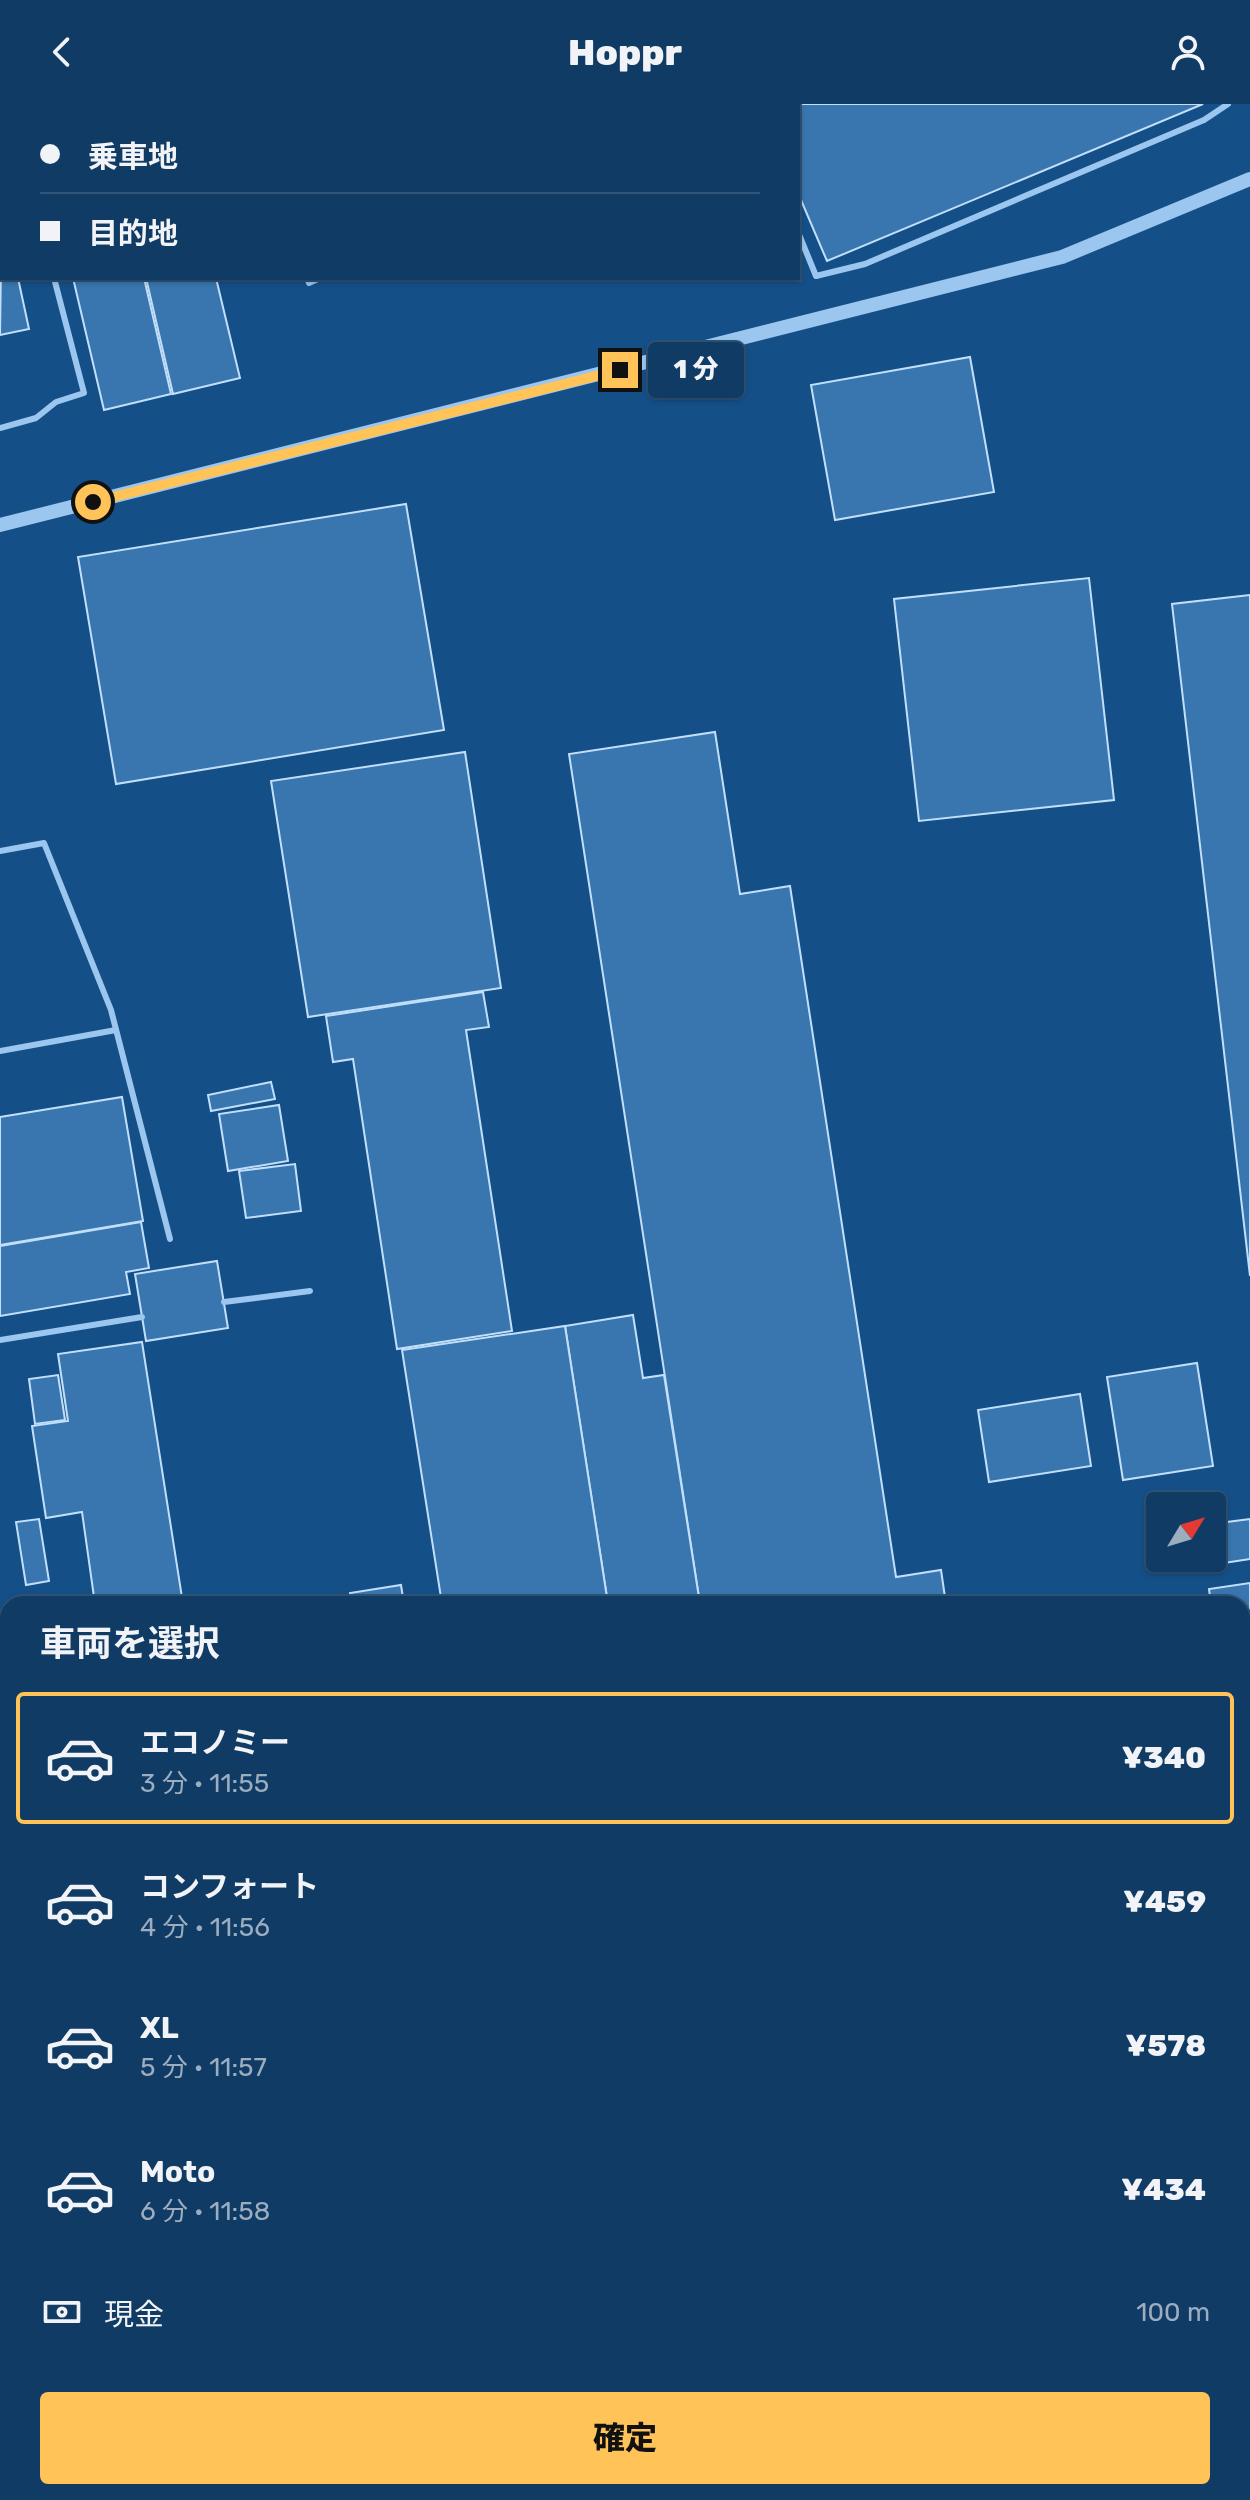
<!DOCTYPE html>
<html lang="ja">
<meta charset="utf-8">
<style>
:root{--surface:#103b65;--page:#19426b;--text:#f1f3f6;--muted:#9cadbf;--line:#305579;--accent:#ffc358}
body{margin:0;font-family:Rubik,"Noto Sans JP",sans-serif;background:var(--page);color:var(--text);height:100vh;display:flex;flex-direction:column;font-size:30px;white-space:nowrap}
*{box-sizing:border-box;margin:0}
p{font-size:26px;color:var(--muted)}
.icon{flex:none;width:44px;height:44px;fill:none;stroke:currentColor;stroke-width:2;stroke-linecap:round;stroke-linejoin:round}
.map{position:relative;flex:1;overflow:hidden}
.panel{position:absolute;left:0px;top:1492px;width:1250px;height:904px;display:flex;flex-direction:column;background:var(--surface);border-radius:24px 24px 0 0;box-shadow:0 2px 6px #0004,0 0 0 2px var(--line)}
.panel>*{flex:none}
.hud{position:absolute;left:0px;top:0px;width:800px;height:176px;box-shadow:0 2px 6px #0004,0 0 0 2px var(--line);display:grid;align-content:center;height:176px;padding:0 40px;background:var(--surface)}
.needle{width:52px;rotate:52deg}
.fabs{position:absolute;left:1146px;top:1388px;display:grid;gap:16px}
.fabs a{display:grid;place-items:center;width:80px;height:80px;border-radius:8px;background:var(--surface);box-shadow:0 2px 6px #0004,0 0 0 2px var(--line);font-size:40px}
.end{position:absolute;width:36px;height:36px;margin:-18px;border:10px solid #ffc358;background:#111;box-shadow:0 0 0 4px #111}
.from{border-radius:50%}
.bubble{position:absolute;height:56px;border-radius:8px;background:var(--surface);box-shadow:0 2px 6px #0004,0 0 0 2px var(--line);font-size:26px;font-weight:800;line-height:56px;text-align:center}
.hud b{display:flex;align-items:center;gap:28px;height:76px;font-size:30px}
.hud b+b{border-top:2px solid var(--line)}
.hud i{width:20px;height:20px;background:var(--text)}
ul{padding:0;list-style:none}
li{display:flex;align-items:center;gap:24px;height:132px;margin:0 16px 12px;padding:0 24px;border:4px solid transparent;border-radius:8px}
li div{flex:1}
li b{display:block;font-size:30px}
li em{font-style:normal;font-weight:800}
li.current{border-color:var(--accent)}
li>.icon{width:72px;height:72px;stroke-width:1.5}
h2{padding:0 40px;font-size:36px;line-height:96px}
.pay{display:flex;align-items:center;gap:20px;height:88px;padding:0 40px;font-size:30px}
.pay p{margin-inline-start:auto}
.primary-button{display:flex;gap:16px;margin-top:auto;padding:16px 40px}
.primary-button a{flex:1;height:92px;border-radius:8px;background:var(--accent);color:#111;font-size:32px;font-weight:800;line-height:92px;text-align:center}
header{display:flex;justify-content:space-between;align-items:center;height:104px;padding:0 40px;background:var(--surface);font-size:36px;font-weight:800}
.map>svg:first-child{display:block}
</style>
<header><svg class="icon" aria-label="back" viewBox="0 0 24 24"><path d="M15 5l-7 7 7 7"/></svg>Hoppr<svg class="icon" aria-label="person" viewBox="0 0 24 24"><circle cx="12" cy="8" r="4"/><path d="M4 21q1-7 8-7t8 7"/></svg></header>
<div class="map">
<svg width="1250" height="2396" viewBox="0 0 1250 2396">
<rect width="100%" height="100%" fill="#154f87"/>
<g fill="#3e6993" stroke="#8dc3f2" stroke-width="2">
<polygon points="0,1907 8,1908 8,2258 0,2257"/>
<polygon points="1250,1917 1250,2156 1242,2157 1242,1919"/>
</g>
<g fill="#3976af" stroke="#c1dffb" stroke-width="2">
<polygon points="0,0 104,0 104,2 2,2 0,60"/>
<polygon points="276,0 485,0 486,2 277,2"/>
<polygon points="761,0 1203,0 827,157 798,89 798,2"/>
<polygon points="2,94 2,174 18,174 29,225 0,231"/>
<polygon points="73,174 144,174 171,290 104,306"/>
<polygon points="146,174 216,174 240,274 173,290"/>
<polygon points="970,253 994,388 835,416 811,281"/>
<polygon points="406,400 444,626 116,680 78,453"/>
<polygon points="1089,474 1114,696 919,717 894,495"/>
<polygon points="1250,491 1250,1172 1172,500"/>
<polygon points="715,628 740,790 790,782 896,1473 941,1466 946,1500 700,1500 569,650"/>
<polygon points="465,648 501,884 308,913 271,677"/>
<polygon points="483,888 489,923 466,926 512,1227 397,1245 353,955 333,958 326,912"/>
<polygon points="271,978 275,995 211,1007 208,991"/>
<polygon points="122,993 143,1117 0,1141 0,1013"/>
<polygon points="279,1001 288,1057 228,1067 219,1010"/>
<polygon points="295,1060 301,1107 246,1114 239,1067"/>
<polygon points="141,1118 149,1164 126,1168 130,1190 0,1212 0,1142"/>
<polygon points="217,1157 228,1224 146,1237 135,1170"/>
<polygon points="633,1211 643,1274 664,1271 700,1500 608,1500 565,1222"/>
<polygon points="565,1222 608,1500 442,1500 402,1246"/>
<polygon points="142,1238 183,1500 58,1500 94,1493 82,1408 46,1414 32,1322 68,1317 58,1250"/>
<polygon points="1197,1259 1213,1362 1123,1376 1107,1273"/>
<polygon points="58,1271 65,1316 35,1320 29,1275"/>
<polygon points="1080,1290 1091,1362 989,1378 978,1306"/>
<polygon points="39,1415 49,1477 26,1481 16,1418"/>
<polygon points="1250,1415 1250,1455 1172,1467 1170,1454 1212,1454 1212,1420"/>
<polygon points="1250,1479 1250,1538 1242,1539 1242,1500 1211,1500 1209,1485"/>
<polygon points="401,1481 404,1500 351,1500 350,1489"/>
<polygon points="1250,1557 1250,1644 1242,1646 1242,1558"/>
<polygon points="1247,1653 1250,1671 1250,1769 1242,1770 1242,1654"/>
<polygon points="1250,1789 1250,1819 1242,1821 1242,1790"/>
</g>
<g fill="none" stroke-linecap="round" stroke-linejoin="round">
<g stroke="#9bc6ef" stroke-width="6">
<polyline points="229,0 230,2"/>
<polyline points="534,0 535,2"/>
<polyline points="745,0 746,2"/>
<polyline points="798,128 816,172 865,160 1204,16 1228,0"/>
<polyline points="307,174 309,179 320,174"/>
<polyline points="0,324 36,314 56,298 84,289 54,174"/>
<polyline points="0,747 44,739 111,906 170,1135"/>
<polyline points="0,947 116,926"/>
<polyline points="224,1198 310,1187"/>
<polyline points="0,1236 142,1213"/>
<polyline points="0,1769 8,1768"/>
</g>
<polyline stroke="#9bc6ef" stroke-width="14" points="0,421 1062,153 1250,75"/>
</g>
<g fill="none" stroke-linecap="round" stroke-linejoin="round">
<polyline stroke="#ffc358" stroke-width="10" points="93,398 620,266"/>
</g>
</svg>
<div class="fabs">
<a><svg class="needle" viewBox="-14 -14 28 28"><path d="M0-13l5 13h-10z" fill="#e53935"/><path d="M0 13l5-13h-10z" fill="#9cadbf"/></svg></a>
</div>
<i class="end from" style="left:93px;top:398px"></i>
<i class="end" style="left:620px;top:266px"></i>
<div class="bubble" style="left:648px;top:238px;width:96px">1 分</div>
<div class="hud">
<b><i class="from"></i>乗車地</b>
<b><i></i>目的地</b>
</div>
<section class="panel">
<h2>車両を選択</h2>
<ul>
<li class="current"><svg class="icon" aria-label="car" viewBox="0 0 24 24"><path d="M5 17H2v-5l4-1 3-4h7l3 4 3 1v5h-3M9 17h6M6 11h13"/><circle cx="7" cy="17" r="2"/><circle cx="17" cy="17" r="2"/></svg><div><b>エコノミー</b><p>3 分 · 11:55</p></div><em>¥340</em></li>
<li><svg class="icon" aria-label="car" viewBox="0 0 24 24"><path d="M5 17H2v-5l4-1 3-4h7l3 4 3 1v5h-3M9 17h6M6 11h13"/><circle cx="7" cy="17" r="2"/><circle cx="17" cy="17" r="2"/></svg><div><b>コンフォート</b><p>4 分 · 11:56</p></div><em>¥459</em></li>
<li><svg class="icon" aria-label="car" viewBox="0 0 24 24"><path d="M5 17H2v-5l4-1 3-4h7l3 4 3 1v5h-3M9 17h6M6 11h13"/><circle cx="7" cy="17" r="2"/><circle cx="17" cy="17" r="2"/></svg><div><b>XL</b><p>5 分 · 11:57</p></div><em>¥578</em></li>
<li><svg class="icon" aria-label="car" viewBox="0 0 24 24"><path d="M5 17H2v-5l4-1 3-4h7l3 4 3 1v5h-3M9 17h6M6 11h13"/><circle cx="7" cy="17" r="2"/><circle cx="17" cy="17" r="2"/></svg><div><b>Moto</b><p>6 分 · 11:58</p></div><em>¥434</em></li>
</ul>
<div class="pay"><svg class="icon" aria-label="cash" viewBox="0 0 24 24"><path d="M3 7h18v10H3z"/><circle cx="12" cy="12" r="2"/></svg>現金<p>100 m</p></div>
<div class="primary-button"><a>確定</a></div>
</section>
</div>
